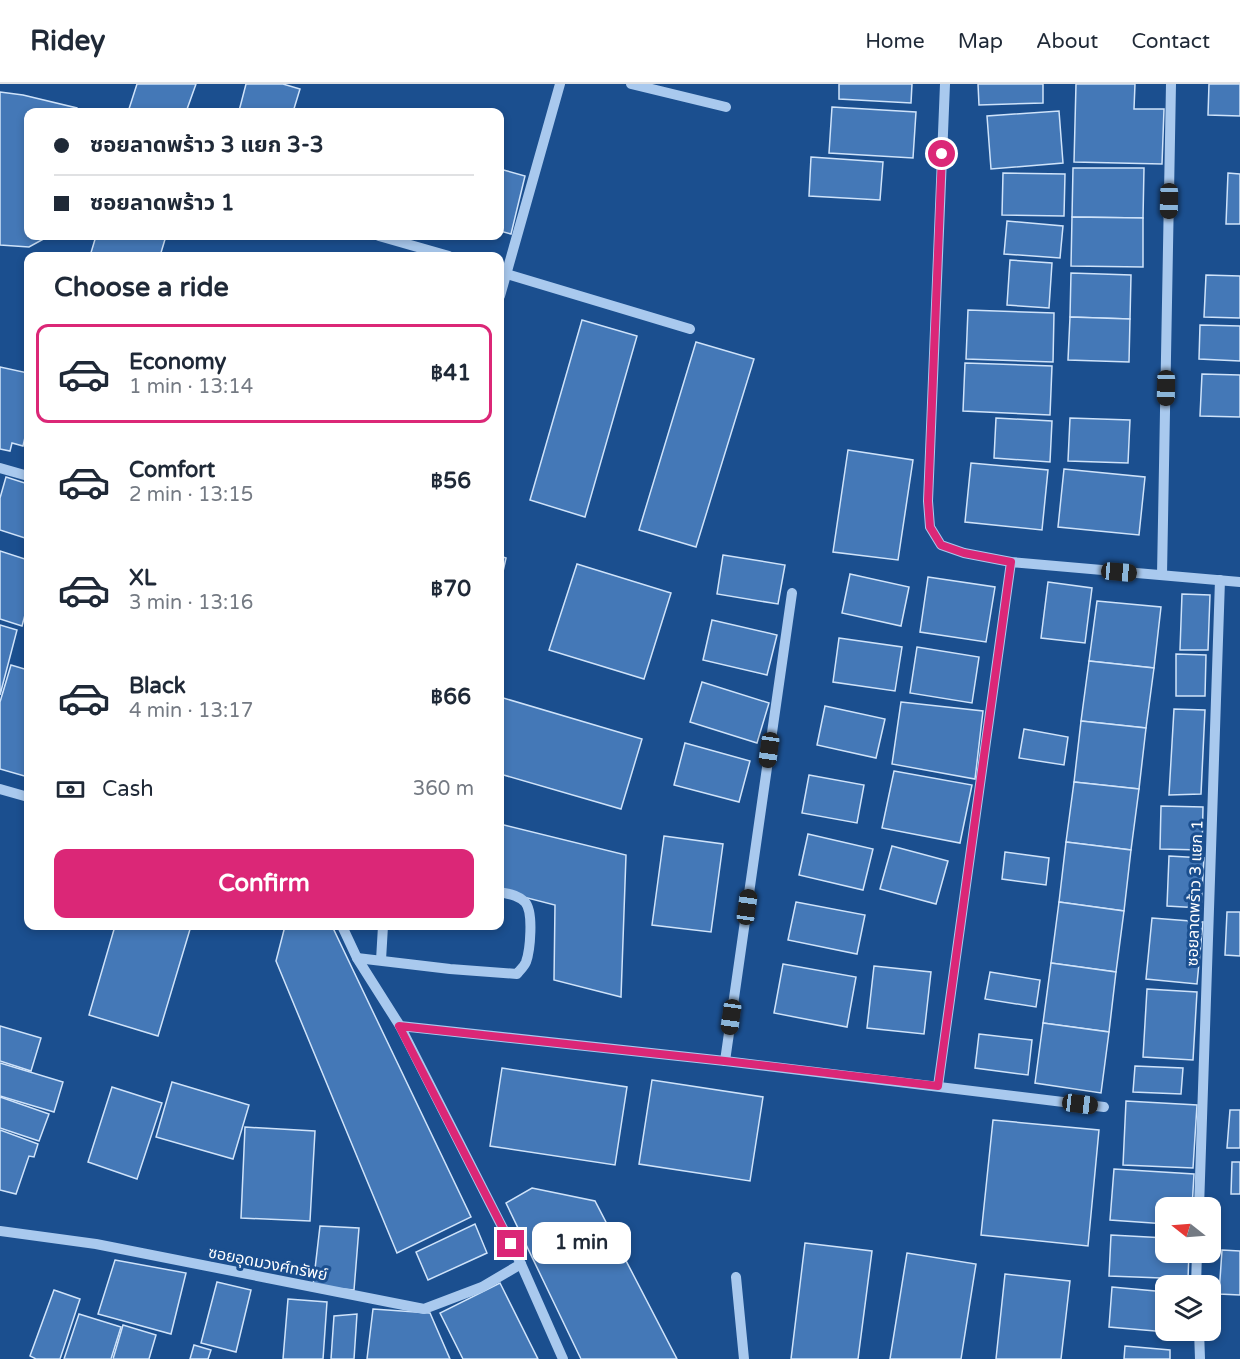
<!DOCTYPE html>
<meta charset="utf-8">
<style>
:root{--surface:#fff;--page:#f2f2f3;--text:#1f2937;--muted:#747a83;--line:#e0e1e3;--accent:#db2777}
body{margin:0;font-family:"Varela Round","Noto Sans Thai",sans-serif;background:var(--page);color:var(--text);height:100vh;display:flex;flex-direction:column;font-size:22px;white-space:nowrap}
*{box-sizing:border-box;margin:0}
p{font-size:20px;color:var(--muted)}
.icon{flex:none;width:33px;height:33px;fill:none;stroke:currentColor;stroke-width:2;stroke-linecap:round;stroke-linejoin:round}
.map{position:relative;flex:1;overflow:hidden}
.panel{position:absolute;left:24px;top:168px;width:480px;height:678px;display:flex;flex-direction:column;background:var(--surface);border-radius:12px;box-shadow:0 3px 9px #0003}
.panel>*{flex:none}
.guide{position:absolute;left:24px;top:24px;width:480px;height:132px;border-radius:12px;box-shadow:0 3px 9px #0003;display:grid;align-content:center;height:132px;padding:0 30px;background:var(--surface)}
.needle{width:39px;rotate:287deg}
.controls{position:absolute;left:1155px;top:1113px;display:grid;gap:12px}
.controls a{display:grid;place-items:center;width:66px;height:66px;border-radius:12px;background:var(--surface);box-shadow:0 3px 9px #0003;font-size:30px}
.end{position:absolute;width:27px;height:27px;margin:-14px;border:8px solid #db2777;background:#fff;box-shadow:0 0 0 3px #fff}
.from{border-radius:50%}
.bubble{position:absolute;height:42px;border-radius:12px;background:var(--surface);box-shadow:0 3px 9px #0003;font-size:20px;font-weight:700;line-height:42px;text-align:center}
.car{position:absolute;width:18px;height:36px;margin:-18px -9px;border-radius:8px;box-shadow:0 0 4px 2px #0007;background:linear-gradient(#222 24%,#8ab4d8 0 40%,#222 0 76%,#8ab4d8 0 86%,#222 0)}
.guide b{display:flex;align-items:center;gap:21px;height:57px;font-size:22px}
.guide b+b{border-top:2px solid var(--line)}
.guide i{width:15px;height:15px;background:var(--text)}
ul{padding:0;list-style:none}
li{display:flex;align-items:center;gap:18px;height:99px;margin:0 12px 9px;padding:0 18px;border:3px solid transparent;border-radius:12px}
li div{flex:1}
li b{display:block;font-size:22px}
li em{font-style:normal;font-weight:700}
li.active{border-color:var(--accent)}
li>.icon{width:54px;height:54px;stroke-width:1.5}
h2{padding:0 30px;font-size:27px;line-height:72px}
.pay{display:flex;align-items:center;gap:15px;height:66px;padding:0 30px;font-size:22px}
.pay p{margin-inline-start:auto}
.action{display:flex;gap:12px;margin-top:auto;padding:12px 30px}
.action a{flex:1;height:69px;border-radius:12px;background:var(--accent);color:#fff;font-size:24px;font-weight:700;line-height:69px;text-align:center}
header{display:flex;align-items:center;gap:36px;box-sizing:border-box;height:84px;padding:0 30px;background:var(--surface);border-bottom:2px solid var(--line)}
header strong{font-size:28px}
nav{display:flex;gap:33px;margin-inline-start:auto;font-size:21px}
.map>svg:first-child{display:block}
</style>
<header>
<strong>Ridey</strong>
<nav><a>Home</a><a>Map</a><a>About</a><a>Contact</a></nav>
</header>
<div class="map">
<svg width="1240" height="1275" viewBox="0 0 1240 1275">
<rect width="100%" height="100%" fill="#1b4f8f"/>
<g fill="#4478b7" stroke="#cfe3fa" stroke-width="1.5">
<polygon points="137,0 196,0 186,28 128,28"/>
<polygon points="246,0 283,0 300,5 293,28 243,28 239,27"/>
<polygon points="839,0 912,0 911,19 839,15"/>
<polygon points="978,0 1043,0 1043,19 979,21"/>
<polygon points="1076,0 1135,0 1134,25 1164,25 1162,80 1074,78"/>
<polygon points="1209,0 1240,0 1240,32 1208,31"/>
<polygon points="0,8 23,11 77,24 79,28 28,28 28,152 49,152 29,163 0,161"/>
<polygon points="832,23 916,28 913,74 829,69"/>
<polygon points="1059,27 1063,79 991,85 987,32"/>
<polygon points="811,73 883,78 880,116 809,112"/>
<polygon points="1073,84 1144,84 1143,134 1072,133"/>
<polygon points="500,85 525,92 511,150 500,147"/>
<polygon points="1003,89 1065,90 1064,132 1002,131"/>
<polygon points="1228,89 1240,90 1240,140 1226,140"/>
<polygon points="1072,133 1143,134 1143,183 1071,182"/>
<polygon points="1007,137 1063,142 1060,174 1004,170"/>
<polygon points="96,152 166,152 160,172 90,172"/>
<polygon points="1010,176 1052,179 1049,224 1007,221"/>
<polygon points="1071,189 1131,191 1130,235 1070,233"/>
<polygon points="1206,191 1240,192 1240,234 1204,233"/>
<polygon points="968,226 1054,229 1053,278 966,275"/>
<polygon points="1070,233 1130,235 1129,278 1068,276"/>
<polygon points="582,236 637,252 585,433 530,416"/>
<polygon points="1200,241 1240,242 1240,277 1199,275"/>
<polygon points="696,258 754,275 696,463 639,446"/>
<polygon points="965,279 1052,282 1050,331 963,327"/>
<polygon points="0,283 28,289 28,340 23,362 12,359 10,367 0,365"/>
<polygon points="1202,290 1240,291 1240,333 1200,332"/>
<polygon points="996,334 1052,337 1050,378 994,374"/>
<polygon points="1070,334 1130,336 1128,379 1068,377"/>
<polygon points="848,366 913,376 898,476 833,468"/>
<polygon points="971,379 1048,386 1042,446 965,438"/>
<polygon points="1064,385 1145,393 1139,451 1058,443"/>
<polygon points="6,393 28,400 28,455 0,446 0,414"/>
<polygon points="0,467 28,476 28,520 22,542 0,535"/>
<polygon points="723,471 785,481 778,520 717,510"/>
<polygon points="500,472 506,474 500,501"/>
<polygon points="577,480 671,509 644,595 549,566"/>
<polygon points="850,490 909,503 901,542 842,529"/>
<polygon points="928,493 995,503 986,558 920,548"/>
<polygon points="1048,498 1092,504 1085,559 1041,554"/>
<polygon points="1182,510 1210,511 1208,566 1180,566"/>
<polygon points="1097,517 1161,523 1154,584 1089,577"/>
<polygon points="712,536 777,551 767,591 703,576"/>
<polygon points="0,541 17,546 0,611"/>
<polygon points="839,554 902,563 895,607 833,598"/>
<polygon points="917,563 979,573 972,619 910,609"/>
<polygon points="1176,570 1206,571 1205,612 1176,612"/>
<polygon points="1089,577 1154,584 1146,644 1081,637"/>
<polygon points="11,581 28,586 28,693 0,685 0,618"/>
<polygon points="702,598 769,619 757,659 690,638"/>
<polygon points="500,613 642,655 621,725 500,690"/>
<polygon points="901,618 983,627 975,695 892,680"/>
<polygon points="825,622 885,635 876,674 817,661"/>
<polygon points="1174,625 1205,626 1201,710 1169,711"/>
<polygon points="1081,637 1146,644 1139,705 1074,698"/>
<polygon points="1024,645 1068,653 1064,681 1019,674"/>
<polygon points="685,659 750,677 739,718 674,701"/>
<polygon points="894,687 972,701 960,759 882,744"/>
<polygon points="809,691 864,701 857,739 802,729"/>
<polygon points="1074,698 1139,705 1131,766 1066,758"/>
<polygon points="1161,722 1203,723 1202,766 1160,765"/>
<polygon points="500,740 626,771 621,913 554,896 555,821 500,807"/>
<polygon points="808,750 873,765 863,806 799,791"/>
<polygon points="664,752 723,760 711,848 652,841"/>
<polygon points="1066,758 1131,766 1124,827 1059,818"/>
<polygon points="892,762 948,777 936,820 880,805"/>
<polygon points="1005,768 1049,774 1046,801 1002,795"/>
<polygon points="1169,772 1204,774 1201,824 1167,822"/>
<polygon points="796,818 865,831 857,870 788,856"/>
<polygon points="1059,818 1124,827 1116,888 1051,879"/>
<polygon points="1227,828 1240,828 1240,872 1225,871"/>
<polygon points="1152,834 1203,838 1197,900 1146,895"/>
<polygon points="115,842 191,842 158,952 89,931"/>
<polygon points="285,842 332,842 471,1133 397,1169 276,877"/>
<polygon points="1051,879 1116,888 1109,948 1043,939"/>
<polygon points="783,880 856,893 847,943 774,929"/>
<polygon points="874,882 931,888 924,950 867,944"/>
<polygon points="990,888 1040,896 1036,923 985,915"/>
<polygon points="1147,905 1197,908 1193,976 1143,973"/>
<polygon points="1043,939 1109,948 1101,1009 1035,999"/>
<polygon points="0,942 41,954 31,987 0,977"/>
<polygon points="979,950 1032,956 1028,991 975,984"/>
<polygon points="0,979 63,998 54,1028 0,1012"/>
<polygon points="1135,982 1183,984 1181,1010 1133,1008"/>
<polygon points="502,984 627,1003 615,1081 490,1062"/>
<polygon points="652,996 763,1013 750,1097 639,1080"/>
<polygon points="172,998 249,1021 233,1075 156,1053"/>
<polygon points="112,1003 162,1019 137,1095 88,1078"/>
<polygon points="0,1013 49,1030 39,1057 0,1044"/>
<polygon points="1126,1017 1197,1021 1193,1084 1123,1081"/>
<polygon points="1230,1026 1240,1026 1240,1064 1227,1064"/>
<polygon points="993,1036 1099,1046 1088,1162 981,1151"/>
<polygon points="245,1043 315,1047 310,1137 241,1134"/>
<polygon points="0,1046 38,1060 34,1073 29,1072 16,1110 0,1106"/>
<polygon points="1232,1078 1240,1078 1240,1110 1231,1110"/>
<polygon points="1114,1085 1194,1090 1192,1124 1166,1124 1166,1140 1110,1136"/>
<polygon points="532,1104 595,1117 677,1275 581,1275 506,1119"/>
<polygon points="475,1140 487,1169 428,1196 416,1168"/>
<polygon points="320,1142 359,1144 354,1206 313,1202"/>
<polygon points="1111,1151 1166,1154 1166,1168 1189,1168 1188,1195 1109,1192"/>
<polygon points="805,1159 872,1167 858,1275 791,1275"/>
<polygon points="1222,1166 1240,1167 1240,1211 1219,1210"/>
<polygon points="907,1169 976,1180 961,1275 890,1275"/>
<polygon points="115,1176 186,1189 171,1250 98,1230"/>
<polygon points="1005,1190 1070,1197 1061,1275 996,1275"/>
<polygon points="217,1198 251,1206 236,1268 201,1259"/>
<polygon points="500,1199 538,1275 463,1275 440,1229"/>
<polygon points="1112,1203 1166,1208 1166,1246 1178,1246 1178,1249 1109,1243"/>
<polygon points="54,1206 80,1215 60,1275 36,1275 30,1272"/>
<polygon points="288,1215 327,1218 323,1275 283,1275"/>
<polygon points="373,1225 430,1229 450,1275 367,1275"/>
<polygon points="79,1230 121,1243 111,1275 64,1275"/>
<polygon points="357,1230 354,1275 331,1275 334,1232"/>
<polygon points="123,1241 156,1251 149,1275 113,1275"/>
<polygon points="194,1261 211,1266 208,1275 190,1275"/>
<polygon points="1125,1262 1170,1266 1170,1275 1124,1275"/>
</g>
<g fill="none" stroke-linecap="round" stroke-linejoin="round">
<g stroke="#a9c9ee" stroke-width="10">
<polyline points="631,0 726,23"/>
<polyline points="945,0 928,417 930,443 941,461 964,469 1011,478 1240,498"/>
<polyline points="379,152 449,172"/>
<polyline points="500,188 690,245"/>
<polyline points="500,212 560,0"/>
<polyline points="0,384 28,392"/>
<polyline points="1162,491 1171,0"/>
<polyline points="0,705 28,713"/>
<polyline points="342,842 357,874 400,942 521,1180 563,1275"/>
<path d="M357 874 450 885 517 890C520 886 524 883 526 878 530 867 534 828 525 818 518 811 509 810 500 808"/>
<polyline points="381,876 383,842"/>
<polyline points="400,942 725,977 1104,1023"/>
<polyline points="725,977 792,509"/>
<polyline points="938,1002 1011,478"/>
<polyline points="1199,1124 1220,496"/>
<polyline points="0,1147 96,1160 424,1225 482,1203 521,1180"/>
<polyline points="736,1193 744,1275"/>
<polyline points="1196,1202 1197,1168"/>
<polyline points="1199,1246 1200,1275"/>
</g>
</g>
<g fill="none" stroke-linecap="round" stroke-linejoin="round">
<polyline stroke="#db2777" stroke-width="8" points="511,1160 399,942 725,977 938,1002 1011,478 964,469 941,461 930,443 928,417 942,70"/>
</g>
<g text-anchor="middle" stroke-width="6" stroke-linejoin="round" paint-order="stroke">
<g font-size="16" fill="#fff" stroke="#1b4f8f">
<text transform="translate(1194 809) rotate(-88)" y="6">ซอยลาดพร้าว 3 แยก 1</text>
<text transform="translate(268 1179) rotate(11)" y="6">ซอยอุดมวงศ์ทรัพย์</text>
</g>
</g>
</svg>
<div class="controls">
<a><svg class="needle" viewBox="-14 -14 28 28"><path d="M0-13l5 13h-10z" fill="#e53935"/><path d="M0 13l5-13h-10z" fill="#747a83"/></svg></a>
<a><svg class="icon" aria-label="layers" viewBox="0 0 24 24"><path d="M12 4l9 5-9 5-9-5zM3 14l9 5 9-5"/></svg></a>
</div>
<i class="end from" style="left:942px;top:70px"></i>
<i class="end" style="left:511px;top:1160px"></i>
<div class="bubble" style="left:532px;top:1138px;width:99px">1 min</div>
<i class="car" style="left:1169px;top:117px;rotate:181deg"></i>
<i class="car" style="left:1166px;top:304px;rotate:181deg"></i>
<i class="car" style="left:1119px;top:488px;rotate:95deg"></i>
<i class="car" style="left:769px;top:666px;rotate:188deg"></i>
<i class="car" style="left:747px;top:823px;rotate:8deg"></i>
<i class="car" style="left:731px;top:933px;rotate:188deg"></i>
<i class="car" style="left:1080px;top:1020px;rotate:97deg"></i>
<div class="guide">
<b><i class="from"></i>ซอยลาดพร้าว 3 แยก 3-3</b>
<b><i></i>ซอยลาดพร้าว 1</b>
</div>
<section class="panel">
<h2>Choose a ride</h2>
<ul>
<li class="active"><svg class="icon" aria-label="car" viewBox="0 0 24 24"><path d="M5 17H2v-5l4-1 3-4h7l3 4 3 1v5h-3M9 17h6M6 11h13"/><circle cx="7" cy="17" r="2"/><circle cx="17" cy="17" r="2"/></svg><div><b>Economy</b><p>1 min · 13:14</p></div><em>฿41</em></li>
<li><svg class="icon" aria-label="car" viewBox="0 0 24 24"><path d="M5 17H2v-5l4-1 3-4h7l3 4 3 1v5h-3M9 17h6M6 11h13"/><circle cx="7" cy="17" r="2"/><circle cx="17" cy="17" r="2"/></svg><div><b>Comfort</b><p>2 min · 13:15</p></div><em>฿56</em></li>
<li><svg class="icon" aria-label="car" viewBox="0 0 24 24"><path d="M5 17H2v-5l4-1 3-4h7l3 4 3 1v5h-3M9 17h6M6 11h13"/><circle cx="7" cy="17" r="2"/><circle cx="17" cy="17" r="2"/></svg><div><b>XL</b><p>3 min · 13:16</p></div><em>฿70</em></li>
<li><svg class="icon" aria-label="car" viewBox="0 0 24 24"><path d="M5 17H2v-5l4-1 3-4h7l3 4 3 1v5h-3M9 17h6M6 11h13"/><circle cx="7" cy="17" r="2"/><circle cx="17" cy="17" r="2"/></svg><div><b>Black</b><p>4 min · 13:17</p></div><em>฿66</em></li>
</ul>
<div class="pay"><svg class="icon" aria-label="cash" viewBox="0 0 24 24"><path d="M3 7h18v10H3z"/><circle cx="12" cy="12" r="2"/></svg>Cash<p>360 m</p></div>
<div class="action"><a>Confirm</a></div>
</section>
</div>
